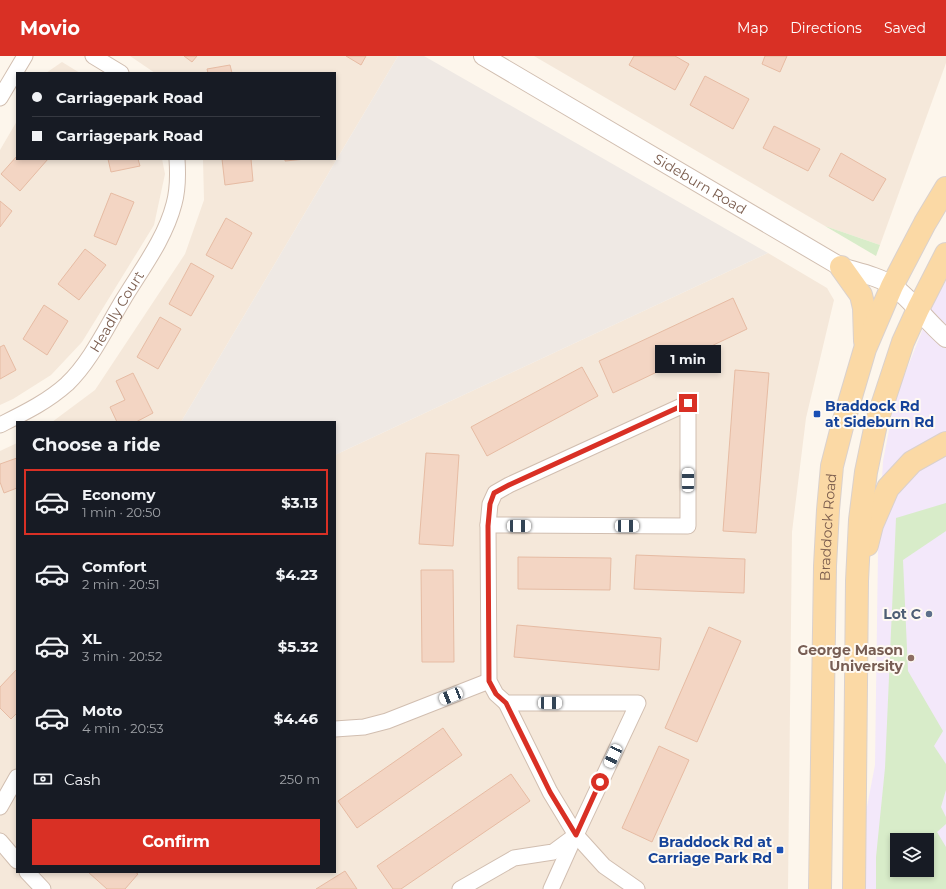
<!DOCTYPE html>
<meta charset="utf-8">
<style>
:root{--surface:#171b24;--page:#20242c;--text:#f1f3f6;--muted:#9ea1a6;--line:#363941;--accent:#d93025}
body{margin:0;font-family:Montserrat,sans-serif;background:var(--page);color:var(--text);height:100vh;display:flex;flex-direction:column;font-size:15px;white-space:nowrap}
*{box-sizing:border-box;margin:0}
p{font-size:13px;color:var(--muted)}
.icon{flex:none;width:22px;height:22px;fill:none;stroke:currentColor;stroke-width:2;stroke-linecap:round;stroke-linejoin:round}
.map{position:relative;flex:1;overflow:hidden}
.panel{position:absolute;left:16px;top:365px;width:320px;height:452px;display:flex;flex-direction:column;background:var(--surface);border-radius:0px;box-shadow:0 2px 6px #0003}
.panel>*{flex:none}
.guide{position:absolute;left:16px;top:16px;width:320px;height:88px;border-radius:0px;box-shadow:0 2px 6px #0003;display:grid;align-content:center;height:88px;padding:0 16px;background:var(--surface)}
.tools{position:absolute;left:890px;top:777px;display:grid;gap:8px}
.tools a{display:grid;place-items:center;width:44px;height:44px;border-radius:0px;background:var(--surface);box-shadow:0 2px 6px #0003;font-size:20px}
.end{position:absolute;width:18px;height:18px;margin:-9px;border:5px solid #d93025;background:#fff;box-shadow:0 0 0 2px #fff}
.from{border-radius:50%}
.bubble{position:absolute;height:28px;border-radius:0px;background:var(--surface);box-shadow:0 2px 6px #0003;font-size:13px;font-weight:700;line-height:28px;text-align:center}
.car{position:absolute;width:12px;height:24px;margin:-12px -6px;border-radius:5px;box-shadow:0 0 3px 1px #0007;background:linear-gradient(#fff 24%,#345 0 40%,#fff 0 76%,#345 0 86%,#fff 0)}
.guide b{display:flex;align-items:center;gap:14px;height:38px;font-size:15px}
.guide b+b{border-top:1px solid var(--line)}
.guide i{width:10px;height:10px;background:var(--text)}
ul{padding:0;list-style:none}
li{display:flex;align-items:center;gap:12px;height:66px;margin:0 8px 6px;padding:0 8px;border:2px solid transparent;border-radius:0px}
li div{flex:1}
li b{display:block;font-size:15px}
li em{font-style:normal;font-weight:700}
li.active{border-color:var(--accent)}
li>.icon{width:36px;height:36px;stroke-width:1.5}
h2{padding:0 16px;font-size:18px;line-height:48px}
.pay{display:flex;align-items:center;gap:10px;height:44px;padding:0 16px;font-size:15px}
.pay p{margin-inline-start:auto}
.action{display:flex;gap:8px;margin-top:auto;padding:8px 16px}
.action a{flex:1;height:46px;border-radius:0px;background:var(--accent);color:#fff;font-size:16px;font-weight:700;line-height:46px;text-align:center}
header{display:flex;align-items:center;gap:24px;box-sizing:border-box;height:56px;padding:0 20px;background:var(--accent);color:#fff}
header strong{font-size:19px}
nav{display:flex;gap:22px;margin-inline-start:auto;font-size:14px}
.map>svg:first-child{display:block}
</style>
<header>
<strong>Movio</strong>
<nav><a>Map</a><a>Directions</a><a>Saved</a></nav>
</header>
<div class="map">
<svg width="946" height="833" viewBox="0 0 946 833">
<rect width="100%" height="100%" fill="#fdf6ec"/>
<g fill="#f5e8da">
<polygon points="130,0 398,0 181,366 52,366 95,334 185,198 204,144 203,103 335,103 335,17 155,17"/>
<polygon points="534,0 946,0 946,7 880,189 825,170"/>
<polygon points="62,6 80,17 46,17"/>
<polygon points="17,65 17,103 162,103 165,118 154,169 82,286 51,319 13,343 0,349 0,94"/>
<polygon points="768,197 827,232 834,244 806,362 792,476 788,833 0,833 0,395 17,387 17,816 335,816 335,399"/>
</g>
<polygon fill="#efe9e4" points="398,0 424,0 768,197 335,399 335,366 181,366"/>
<path fill="#f3e8fa" fill-rule="evenodd" d="M946 225V833H864L865 761 875 709 878 495 883 405 895 343 932 250ZM897 784H927V814H897Z"/>
<g fill="#d8ecc9" fill-rule="evenodd">
<polygon points="825,170 880,189 876,200"/>
<path d="M946 447V475L903 504 908 615 943 675 934 690 946 708V734L941 751 946 761V768L937 776 946 791V833H876V801L885 712 896 462ZM897 784H927V814H897Z"/>
</g>
<g fill="#f3d5c3" stroke="#e6bba3">
<polygon points="184,0 197,0 192,6"/>
<polygon points="346,0 366,0 361,9"/>
<polygon points="634,0 675,0 689,8 675,34 629,9"/>
<polygon points="765,0 787,0 780,16 762,8"/>
<polygon points="230,9 232,17 208,17 207,13"/>
<polygon points="705,20 749,43 733,73 690,49"/>
<polygon points="774,70 820,93 808,115 763,92"/>
<polygon points="841,97 886,123 873,145 829,120"/>
<polygon points="17,100 17,103 48,103 20,135 1,118"/>
<polygon points="108,103 138,103 140,110 111,116"/>
<polygon points="222,103 251,103 253,125 225,129"/>
<polygon points="285,103 306,103 285,105"/>
<polygon points="111,137 134,146 116,189 94,180"/>
<polygon points="0,145 12,155 0,171"/>
<polygon points="226,162 252,177 232,213 206,199"/>
<polygon points="85,193 106,209 79,244 58,228"/>
<polygon points="191,207 214,220 191,260 169,248"/>
<polygon points="733,242 747,273 613,337 599,305"/>
<polygon points="44,249 68,265 47,299 23,283"/>
<polygon points="160,261 181,273 158,313 137,301"/>
<polygon points="4,289 16,314 0,323 0,291"/>
<polygon points="582,311 598,340 487,400 471,371"/>
<polygon points="735,314 769,317 756,477 723,475"/>
<polygon points="133,317 153,357 136,366 117,366 110,351 125,344 116,325"/>
<polygon points="426,397 459,399 453,490 419,488"/>
<polygon points="17,402 17,432 4,437 0,426 0,408"/>
<polygon points="636,499 745,503 744,537 634,533"/>
<polygon points="518,501 611,502 610,534 518,533"/>
<polygon points="421,514 453,514 454,606 422,606"/>
<polygon points="517,569 661,582 659,614 514,601"/>
<polygon points="709,571 741,585 697,686 665,672"/>
<polygon points="17,613 17,657 11,663 0,652 0,631"/>
<polygon points="443,672 462,699 357,772 338,745"/>
<polygon points="659,690 689,704 652,786 622,772"/>
<polygon points="511,718 530,745 401,833 393,833 377,810"/>
<polygon points="345,815 357,833 316,833"/>
<polygon points="88,816 135,816 138,818 125,833 107,833"/>
</g>
<g fill="none" stroke-linecap="round" stroke-linejoin="round">
<defs>
<g id="minor">
<polyline points="93,0 121,17"/>
<polyline points="0,42 25,0"/>
<polygon points="688,347 688,470 488,469 490,448 495,437 509,429"/>
<path id="s1" d="M0 369C24 357 47 346 67 328 91 305 106 272 123 244 141 214 165 183 174 148 178 134 178 118 177 103"/>
<polyline points="488,469 489,625 496,638 506,647 638,647 576,779 604,810 637,833"/>
<polyline points="506,647 550,736 576,779"/>
<polyline points="335,673 364,671 387,665 489,625"/>
<polyline points="0,751 17,721"/>
<polyline points="0,785 17,805"/>
<polyline points="27,816 43,833"/>
<polyline points="460,833 514,802 553,796 576,779"/>
<polyline points="551,833 574,782"/>
</g>
<g id="tertiary">
<path id="s2" d="M483 0 841 211C857 216 878 220 893 230 913 245 927 266 946 282"/>
</g>
<g id="primary">
<polyline points="841,211 861,239 864,252 865,285"/>
<polyline points="867,489 872,469 888,432 912,406 946,387"/>
<path id="s3" d="M820 833 825 510 828 454 832 410 842 371 865 293 892 230 925 167 946 132"/>
<polyline points="854,833 857,525 860,464 866,416 876,368 903,286 918,253 946,198"/>
</g>
</defs>
<use href="#minor" stroke="#d1beb0" stroke-width="17"/>
<use href="#tertiary" stroke="#d1beb0" stroke-width="20"/>
<use href="#primary" stroke="#dad1cd" stroke-width="24"/>
<use href="#minor" stroke="#fff" stroke-width="15"/>
<use href="#tertiary" stroke="#fff" stroke-width="18"/>
<use href="#primary" stroke="#fbd9a5" stroke-width="22"/>
</g>
<g fill="none" stroke-linecap="round" stroke-linejoin="round">
<polyline stroke="#d93025" stroke-width="5" points="600,726 576,779 550,736 506,647 496,638 489,625 488,470 490,448 494,437 509,429 688,347"/>
</g>
<g fill="#1a4fb4" stroke="#fffaf3" stroke-width="1.5">
<rect x="813" y="354" width="8" height="8" rx="2"/>
<rect x="776" y="790" width="8" height="8" rx="2"/>
</g>
<circle fill="#5c6f8a" stroke="#fffaf3" stroke-width="1.5" cx="929" cy="558" r="4"/>
<circle fill="#8d6e63" stroke="#fffaf3" stroke-width="1.5" cx="911" cy="602" r="4"/>
<g text-anchor="middle" stroke-width="4" stroke-linejoin="round" paint-order="stroke">
<g font-size="14" fill="#7a5c4d" stroke="#fffaf3">
<text dy="5" stroke="none"><textPath href="#s2" startOffset="252">Sideburn Road</textPath></text>
<text dy="5" stroke="none"><textPath href="#s1" startOffset="167">Headly Court</textPath></text>
<text dy="5" stroke="none"><textPath href="#s3" startOffset="362">Braddock Road</textPath></text>
</g>
<g font-size="14" font-weight="bold" fill="#164399" stroke="#fffaf3" text-anchor="start">
<text x="825" y="355">Braddock Rd<tspan x="825" dy="16">at Sideburn Rd</tspan></text>
<text x="772" y="791" text-anchor="end">Braddock Rd at<tspan x="772" dy="16">Carriage Park Rd</tspan></text>
</g>
<g font-size="14" font-weight="bold" fill="#4e5e75" stroke="#fffaf3" text-anchor="end">
<text x="921" y="563">Lot C</text>
</g>
<g font-size="14" font-weight="bold" fill="#785e54" stroke="#fffaf3" text-anchor="end">
<text x="903" y="599">George Mason<tspan x="903" dy="16">University</tspan></text>
</g>
</g>
</svg>
<div class="tools">
<a><svg class="icon" aria-label="layers" viewBox="0 0 24 24"><path d="M12 4l9 5-9 5-9-5zM3 14l9 5 9-5"/></svg></a>
</div>
<i class="end from" style="left:600px;top:726px"></i>
<i class="end" style="left:688px;top:347px"></i>
<div class="bubble" style="left:655px;top:289px;width:66px">1 min</div>
<i class="car" style="left:688px;top:424px;rotate:0deg"></i>
<i class="car" style="left:519px;top:470px;rotate:90deg"></i>
<i class="car" style="left:627px;top:470px;rotate:90deg"></i>
<i class="car" style="left:451px;top:640px;rotate:248deg"></i>
<i class="car" style="left:550px;top:647px;rotate:90deg"></i>
<i class="car" style="left:613px;top:700px;rotate:205deg"></i>
<div class="guide">
<b><i class="from"></i>Carriagepark Road</b>
<b><i></i>Carriagepark Road</b>
</div>
<section class="panel">
<h2>Choose a ride</h2>
<ul>
<li class="active"><svg class="icon" aria-label="car" viewBox="0 0 24 24"><path d="M5 17H2v-5l4-1 3-4h7l3 4 3 1v5h-3M9 17h6M6 11h13"/><circle cx="7" cy="17" r="2"/><circle cx="17" cy="17" r="2"/></svg><div><b>Economy</b><p>1 min · 20:50</p></div><em>$3.13</em></li>
<li><svg class="icon" aria-label="car" viewBox="0 0 24 24"><path d="M5 17H2v-5l4-1 3-4h7l3 4 3 1v5h-3M9 17h6M6 11h13"/><circle cx="7" cy="17" r="2"/><circle cx="17" cy="17" r="2"/></svg><div><b>Comfort</b><p>2 min · 20:51</p></div><em>$4.23</em></li>
<li><svg class="icon" aria-label="car" viewBox="0 0 24 24"><path d="M5 17H2v-5l4-1 3-4h7l3 4 3 1v5h-3M9 17h6M6 11h13"/><circle cx="7" cy="17" r="2"/><circle cx="17" cy="17" r="2"/></svg><div><b>XL</b><p>3 min · 20:52</p></div><em>$5.32</em></li>
<li><svg class="icon" aria-label="car" viewBox="0 0 24 24"><path d="M5 17H2v-5l4-1 3-4h7l3 4 3 1v5h-3M9 17h6M6 11h13"/><circle cx="7" cy="17" r="2"/><circle cx="17" cy="17" r="2"/></svg><div><b>Moto</b><p>4 min · 20:53</p></div><em>$4.46</em></li>
</ul>
<div class="pay"><svg class="icon" aria-label="cash" viewBox="0 0 24 24"><path d="M3 7h18v10H3z"/><circle cx="12" cy="12" r="2"/></svg>Cash<p>250 m</p></div>
<div class="action"><a>Confirm</a></div>
</section>
</div>
